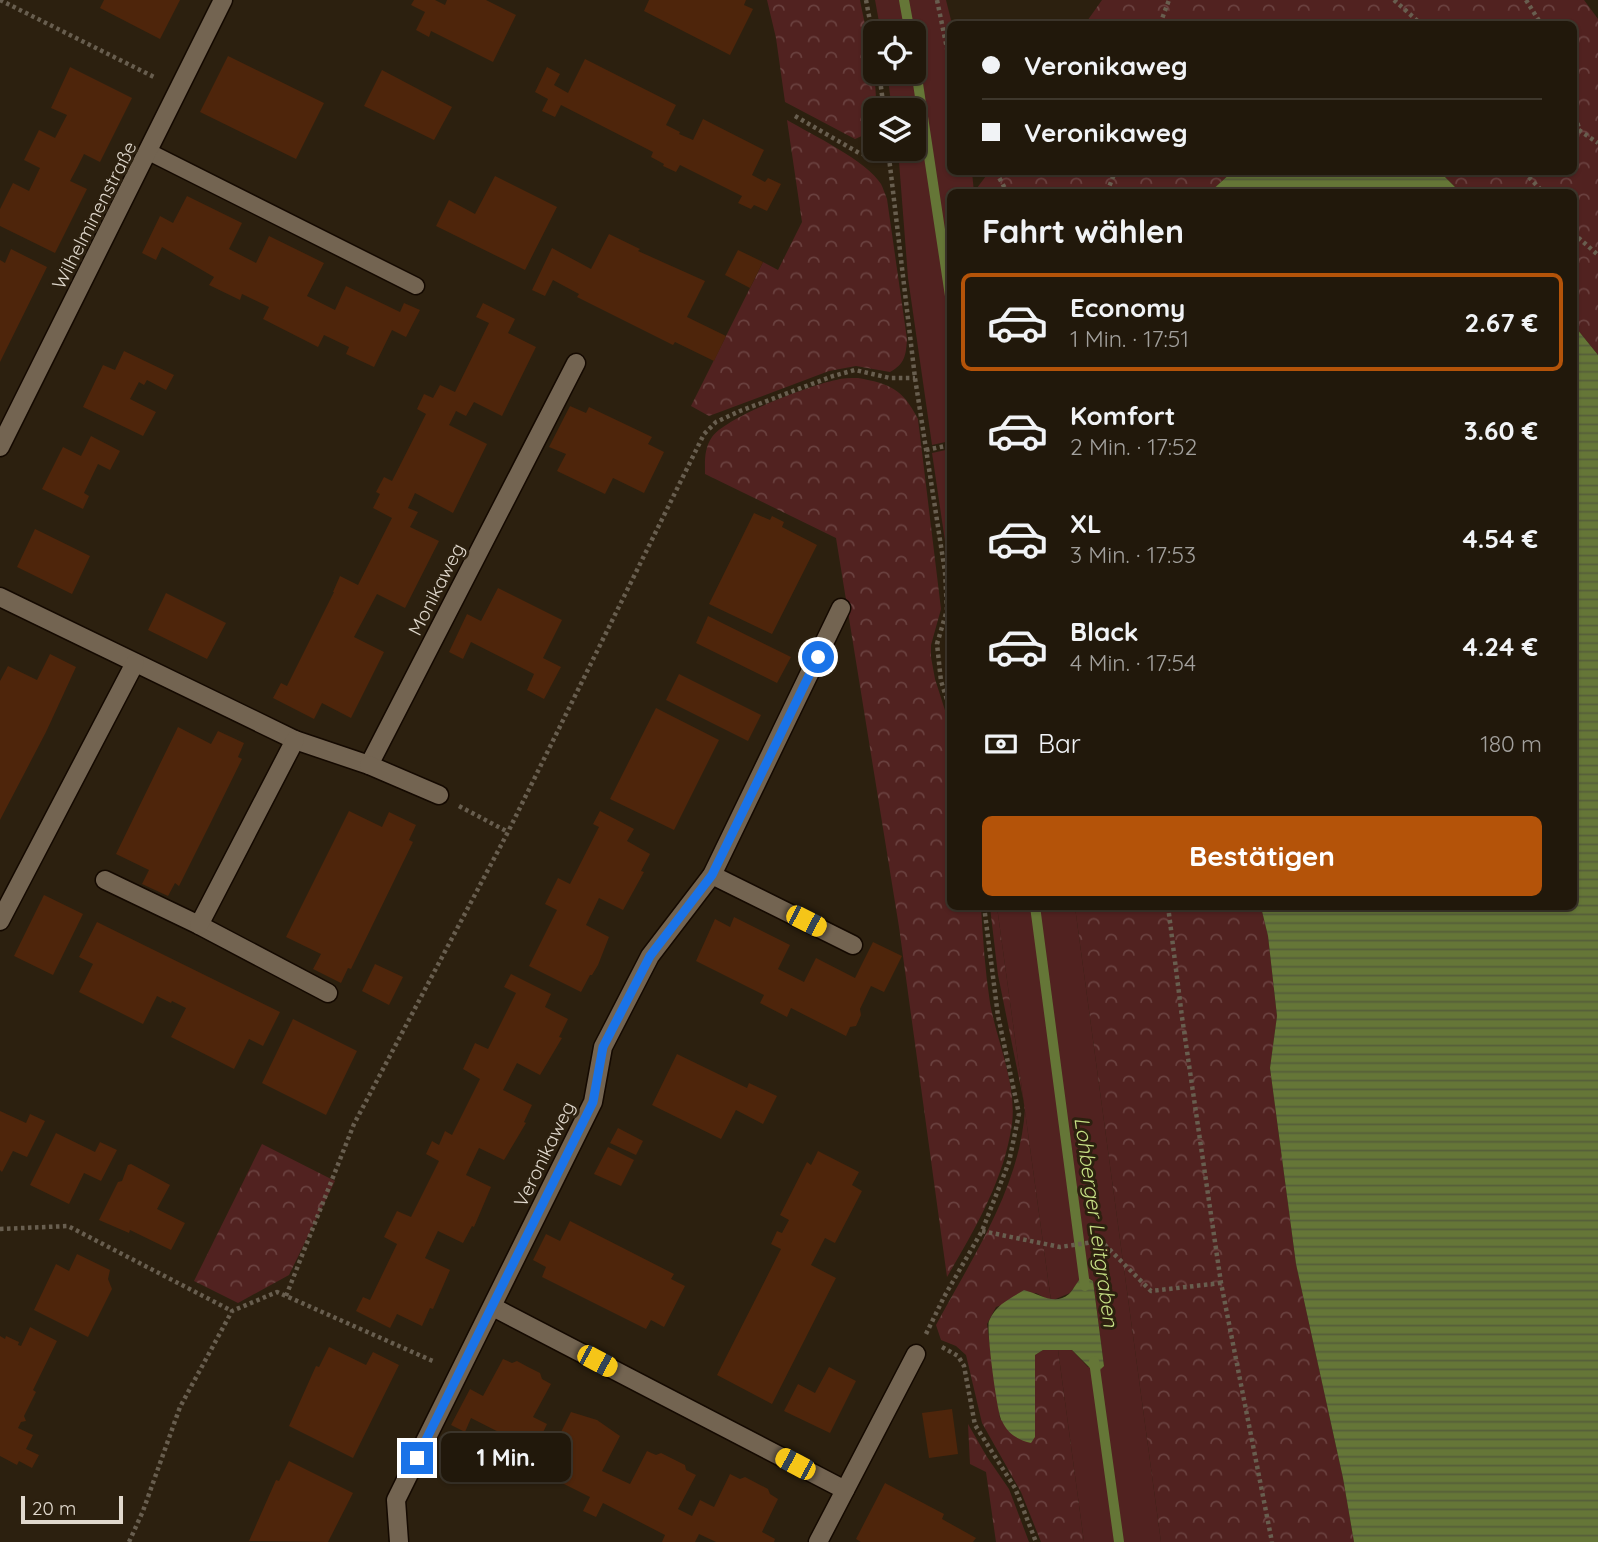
<!DOCTYPE html>
<html lang="de">
<meta charset="utf-8">
<style>
:root{--surface:#21180b;--page:#2d2519;--text:#f1f3f6;--muted:#a2a09d;--line:#3e372c;--accent:#b45309}
body{margin:0;font-family:Quicksand,sans-serif;background:var(--page);color:var(--text);height:100vh;display:flex;flex-direction:column;font-size:26px;white-space:nowrap}
*{box-sizing:border-box;margin:0}
p{font-size:23px;color:var(--muted)}
.icon{flex:none;width:38px;height:38px;fill:none;stroke:currentColor;stroke-width:2;stroke-linecap:round;stroke-linejoin:round}
.map{position:relative;flex:1;overflow:hidden}
.side{position:absolute;left:947px;top:189px;width:630px;height:721px;display:flex;flex-direction:column;background:var(--surface);border-radius:10px;box-shadow:0 2px 5px #0004,0 0 0 2px var(--line)}
.side>*{flex:none}
.guide{position:absolute;left:947px;top:21px;width:630px;height:154px;border-radius:10px;box-shadow:0 2px 5px #0004,0 0 0 2px var(--line);display:grid;align-content:center;height:154px;padding:0 35px;background:var(--surface)}
.tools{position:absolute;left:863px;top:21px;display:grid;gap:14px}
.tools a{display:grid;place-items:center;width:63px;height:63px;border-radius:10px;background:var(--surface);box-shadow:0 2px 5px #0004,0 0 0 2px var(--line);font-size:35px}
.scale{position:absolute;left:21px;bottom:18px;width:102px;box-sizing:border-box;padding-left:7px;border:4px solid #e0d8cd;border-top:0;font-size:19px;line-height:24px;white-space:nowrap;color:#e0d8cd;-webkit-text-stroke:5px #2c200f;paint-order:stroke}
.end{position:absolute;width:32px;height:32px;margin:-16px;border:9px solid #1a73e8;background:#fff;box-shadow:0 0 0 4px #fff}
.from{border-radius:50%}
.bubble{position:absolute;height:49px;border-radius:10px;background:var(--surface);box-shadow:0 2px 5px #0004,0 0 0 2px var(--line);font-size:23px;font-weight:800;line-height:49px;text-align:center}
.car{position:absolute;width:21px;height:42px;margin:-21px -10px;border-radius:9px;box-shadow:0 0 5px 2px #0007;background:linear-gradient(#f5c518 24%,#345 0 40%,#f5c518 0 76%,#345 0 86%,#f5c518 0)}
.guide b{display:flex;align-items:center;gap:24px;height:66px;font-size:26px}
.guide b+b{border-top:2px solid var(--line)}
.guide i{width:18px;height:18px;background:var(--text)}
ul{padding:0;list-style:none}
li{display:flex;align-items:center;gap:21px;height:98px;margin:0 14px 10px;padding:0 21px;border:4px solid transparent;border-radius:10px}
li div{flex:1}
li b{display:block;font-size:26px}
li em{font-style:normal;font-weight:800}
li.active{border-color:var(--accent)}
li>.icon{width:63px;height:63px;stroke-width:1.5}
h2{padding:0 35px;font-size:32px;line-height:84px}
.pay{display:flex;align-items:center;gap:18px;height:77px;padding:0 35px;font-size:26px}
.pay p{margin-inline-start:auto}
.action{display:flex;gap:14px;margin-top:auto;padding:14px 35px}
.action a{flex:1;height:80px;border-radius:10px;background:var(--accent);color:#fff;font-size:28px;font-weight:800;line-height:80px;text-align:center}
.map>svg:first-child{display:block}
</style>
<div class="map">
<svg width="1598" height="1542" viewBox="0 0 1598 1542">
<defs>
<pattern id="forest-crowns" width="20" height="18" patternUnits="userSpaceOnUse" patternTransform="scale(1.75)"><rect width="20" height="18" fill="#512220"/><path d="M2 6a3 3 0 1 1 6 0M12 15a3 3 0 1 1 6 0" fill="none" stroke="#6a413f"/></pattern>
<pattern id="water-rules" width="6" height="5" patternUnits="userSpaceOnUse" patternTransform="scale(1.75)"><rect width="6" height="5" fill="#657637"/><path d="M0 2.5h6" fill="none" stroke="#565e3a"/></pattern>
</defs>
<rect width="100%" height="100%" fill="#2c200f"/>
<g fill="#512220">
<polygon points="875,0 946,0 952,24 950,172 972,172 974,192 950,192 950,441 932,445 908,278 898,149 914,149 914,110 892,110 887,72 914,72 914,33 881,33"/>
<polygon points="950,449 950,575 932,453"/>
<polygon points="997,907 1075,907 1161,1542 1084,1542 1058,1350 1072,1350 1088,1367 1104,1366 1093,1281 1083,1275 1070,1293 1051,1301"/>
</g>
<g fill="url(#forest-crowns)">
<path d="M767 0H860C866 34 885 100 871 132L855 139 785 102 776 38Z"/>
<polygon points="1102,0 1584,0 1598,19 1598,355 1573,324 1573,192 1460,192 1440,172 1573,172 1573,24 1085,24"/>
<path d="M787 120C811 134 867 161 881 184 883 188 885 194 887 199L907 339C906 355 905 364 890 372L856 366 829 371 709 416 691 406 763 262 778 270 802 222Z"/>
<polygon points="989,172 1232,172 1210,192 974,192"/>
<path d="M858 378C890 384 902 388 918 419L941 609 931 645V657L935 679 950 726V906L981 907C983 939 985 971 990 1003 997 1042 1017 1084 1012 1124 1004 1180 975 1229 947 1277L899 927 836 538 705 474C705 460 704 449 712 437 726 417 810 385 836 380 843 378 850 378 858 378Z"/>
<path d="M990 907H997L1051 1301 1036 1293 996 1307 987 1324 1000 1419 1035 1436V1355L1043 1350H1058L1084 1542H1041L1021 1492 982 1423 966 1355 956 1346 941 1340 936 1325C972 1258 1021 1186 1025 1108L998 975Z"/>
<polygon points="1075,907 1261,907 1268,936 1277,1016 1270,1068 1296,1264 1343,1478 1354,1542 1161,1542"/>
<polygon points="262,1144 335,1181 289,1275 238,1303 194,1281"/>
<polygon points="968,1424 987,1457 1009,1489 1029,1542 996,1542 986,1472 970,1464"/>
</g>
<g fill="url(#water-rules)">
<polygon points="1232,172 1440,172 1460,192 1210,192"/>
<polygon points="1573,324 1598,355 1598,1542 1354,1542 1343,1478 1296,1264 1270,1068 1277,1016 1268,936 1261,907 1573,906"/>
<path d="M1083 1275 1093 1281 1104 1366 1096 1374 1072 1350H1043L1035 1355V1437L1031 1443C1018 1440 1008 1434 1002 1421 997 1414 986 1327 989 1321 996 1304 1010 1299 1024 1290 1039 1294 1055 1306 1069 1294 1074 1289 1078 1280 1083 1275Z"/>
</g>
<g fill="none" stroke-linecap="round" stroke-linejoin="round">
<g stroke="#657637" stroke-width="10">
<polyline points="904,0 910,33"/>
<polyline points="914,57 950,296"/>
<polyline points="1035,906 1085,1286"/>
<polyline points="1094,1361 1119,1542"/>
</g>
</g>
<g fill="#4e250b">
<polygon points="104,0 180,0 160,39 100,8"/>
<polygon points="414,0 435,0 445,5 447,0 486,0 516,15 493,62 431,31 429,37 416,30 425,12 411,5"/>
<polygon points="649,0 746,0 744,5 753,9 730,55 644,11"/>
<polygon points="228,56 324,103 296,159 200,112"/>
<polygon points="585,59 676,105 666,125 680,132 679,134 693,140 703,119 764,150 752,175 765,182 768,178 781,184 767,211 754,205 751,209 738,203 742,196 680,165 676,172 663,166 664,164 651,157 653,152 561,105 555,117 542,111 548,99 535,92 547,67 560,74 554,85 568,93"/>
<polygon points="70,67 132,98 100,162 84,154 77,168 70,181 87,189 55,253 0,226 0,209 13,183 29,191 40,168 24,160 39,130 55,138 67,115 51,108"/>
<polygon points="382,70 452,107 434,140 364,106"/>
<polygon points="495,176 557,207 525,270 436,226 449,200 475,214"/>
<polygon points="187,196 242,223 229,249 256,263 269,236 324,263 307,296 335,310 346,286 400,312 404,303 420,310 406,337 392,330 374,367 346,354 349,347 324,335 318,347 263,319 269,307 242,294 240,300 209,285 214,277 162,247 156,260 142,253 160,216 173,223"/>
<polygon points="609,234 640,249 638,251 705,281 687,317 726,336 714,361 675,342 673,345 577,297 579,294 553,280 545,296 532,290 552,248 591,269"/>
<polygon points="11,249 47,267 0,362 0,260 5,263"/>
<polygon points="738,250 763,262 750,288 725,275"/>
<polygon points="483,303 515,319 508,333 536,347 502,416 474,402 466,416 456,411 449,425 487,444 453,513 415,493 408,508 418,512 410,527 439,541 405,608 377,594 354,637 384,652 351,718 322,703 314,719 273,698 281,683 287,686 334,592 333,592 340,576 358,585 392,518 373,508 380,494 376,492 384,477 392,481 426,414 417,409 424,394 433,398 440,385 455,392 489,323 476,317"/>
<polygon points="124,351 174,375 166,390 147,380 144,385 139,382 130,399 156,412 143,436 83,407 103,365 115,370"/>
<polygon points="570,406 586,413 589,407 652,437 648,444 664,452 644,493 613,478 605,494 557,471 566,454 549,447"/>
<polygon points="91,436 120,451 110,470 98,464 84,493 89,496 83,509 42,489 63,447 81,456"/>
<polygon points="754,513 770,520 772,516 784,522 782,527 817,545 772,634 709,604"/>
<polygon points="35,529 90,556 72,594 17,567"/>
<polygon points="498,588 562,620 543,658 561,667 544,699 527,690 534,674 471,642 463,659 449,652 467,614 481,621"/>
<polygon points="166,593 226,623 207,659 148,630"/>
<polygon points="708,616 791,657 777,683 696,643"/>
<polygon points="50,654 76,667 46,732 0,820 0,681 8,666 37,680"/>
<polygon points="679,674 761,715 748,741 666,700"/>
<polygon points="656,708 719,740 674,830 610,799"/>
<polygon points="178,727 211,744 218,731 244,743 238,757 242,759 211,822 179,886 175,883 168,896 142,884 149,870 116,854"/>
<polygon points="349,811 382,827 389,812 416,825 409,840 413,842 351,969 348,968 341,983 313,969 321,954 286,937"/>
<polygon points="600,811 634,829 627,841 650,854 641,871 644,872 623,910 599,898 586,925 609,937 598,965 592,975 590,975 581,992 529,966 557,910 545,904 558,878 570,884 599,827 593,824"/>
<polygon points="44,895 83,914 53,975 14,956"/>
<polygon points="734,917 790,945 778,969 804,982 816,958 855,978 873,942 902,956 884,992 871,986 860,1009 861,1015 856,1026 850,1027 846,1036 791,1008 787,1017 760,1003 764,995 696,961 715,919 730,927"/>
<polygon points="97,922 280,1012 263,1046 249,1039 234,1069 171,1037 186,1008 172,1001 171,1003 157,996 143,1024 79,992 93,964 79,957"/>
<polygon points="375,964 403,977 389,1005 362,991"/>
<polygon points="511,974 551,994 545,1007 568,1019 559,1037 562,1038 540,1075 517,1063 503,1090 532,1105 524,1122 526,1123 504,1160 479,1148 466,1175 491,1187 474,1227 472,1226 463,1243 438,1231 425,1258 450,1270 433,1309 430,1308 422,1326 397,1314 390,1328 356,1311 363,1297 370,1300 397,1244 384,1237 397,1211 411,1217 439,1161 426,1154 432,1141 439,1145 445,1131 452,1135 480,1079 463,1069 475,1043 488,1049 516,993 504,987"/>
<polygon points="293,1019 357,1051 326,1115 262,1083"/>
<polygon points="677,1054 747,1088 749,1083 777,1096 763,1124 736,1110 721,1139 652,1105"/>
<polygon points="0,1111 26,1123 30,1114 45,1121 27,1157 13,1151 2,1172 0,1170"/>
<polygon points="618,1128 643,1141 636,1155 610,1143"/>
<polygon points="56,1133 95,1152 100,1142 117,1150 101,1181 84,1173 69,1204 30,1185"/>
<polygon points="608,1147 634,1160 621,1186 594,1174"/>
<polygon points="818,1151 859,1172 852,1185 862,1191 835,1243 825,1238 811,1265 836,1278 772,1404 717,1375 781,1249 771,1244 777,1231 782,1233 789,1220 780,1215 807,1162 811,1165"/>
<polygon points="131,1164 170,1185 157,1209 185,1223 171,1250 130,1230 129,1233 99,1220 118,1182 122,1181 128,1165"/>
<polygon points="570,1221 674,1274 671,1279 685,1286 664,1327 651,1320 646,1329 542,1277 546,1267 533,1260 546,1234 560,1241"/>
<polygon points="77,1254 110,1270 108,1279 112,1289 88,1337 34,1310 56,1264 69,1271"/>
<polygon points="30,1327 57,1341 33,1390 36,1392 24,1416 26,1421 21,1422 18,1428 33,1435 26,1449 39,1455 32,1468 19,1461 17,1465 0,1456 0,1336 5,1339 6,1336 19,1342 18,1345 21,1346"/>
<polygon points="329,1347 366,1365 373,1352 399,1365 353,1458 289,1426 316,1366 319,1367"/>
<polygon points="503,1359 512,1363 517,1361 528,1367 540,1373 542,1379 551,1384 533,1417 547,1424 539,1441 553,1448 571,1412 597,1420 620,1436 602,1471 630,1484 647,1451 656,1455 661,1453 685,1465 686,1470 696,1475 678,1509 692,1516 700,1500 714,1507 730,1474 740,1479 745,1477 768,1489 770,1494 778,1499 762,1532 775,1539 774,1542 716,1542 699,1534 695,1542 662,1542 665,1535 603,1503 596,1517 583,1511 590,1497 540,1472 536,1479 523,1472 534,1450 471,1418 465,1432 451,1425 470,1389 483,1396"/>
<polygon points="829,1367 856,1381 830,1433 784,1411 798,1384 815,1393"/>
<polygon points="952,1409 958,1454 929,1458 922,1413"/>
<polygon points="289,1461 353,1493 328,1542 249,1541 276,1480 279,1481"/>
<polygon points="885,1483 944,1514 942,1519 976,1538 973,1542 861,1542 856,1539"/>
</g>
<g fill="none" stroke-linecap="round" stroke-linejoin="round">
<defs>
<polyline id="lane" points="149,152 416,286"/>
<g id="street">
<polyline points="0,447 223,0"/>
<polyline points="0,597 295,740 369,765 576,363"/>
<polyline points="369,765 439,795"/>
<polyline points="712,875 853,945"/>
<polyline points="105,880 199,925 328,993"/>
<polyline points="0,921 135,663"/>
<polyline points="199,925 295,740"/>
<polyline points="493,1307 845,1490"/>
<polyline points="399,1542 396,1500 593,1102 603,1047 650,956 712,875 841,608"/>
<polyline points="818,1542 916,1354"/>
</g>
</defs>
<use href="#lane" stroke="#140900" stroke-width="19"/>
<use href="#street" stroke="#140900" stroke-width="21"/>
<g stroke="#685e4f" stroke-width="4.5" stroke-dasharray="3.5 3.5" stroke-linecap="butt">
<polyline points="0,0 156,78"/>
<polyline points="866,0 875,48"/>
<polyline points="937,0 950,63"/>
<polyline points="1394,0 1421,24"/>
<polyline points="1526,0 1541,24"/>
<polyline points="1160,24 1169,0"/>
<polyline points="879,72 884,110"/>
<polyline points="1573,110 1579,128"/>
<polyline points="795,116 859,153 890,161"/>
<polyline points="1573,126 1598,143"/>
<polyline points="888,149 915,378 945,572 947,610 937,644 941,681 950,709"/>
<polyline points="996,172 1007,192"/>
<polyline points="1524,172 1543,192"/>
<polyline points="1107,192 1115,172"/>
<polyline points="1573,233 1598,255"/>
<polyline points="926,450 950,445"/>
<polyline points="459,806 508,832"/>
<polyline points="1168,906 1182,1017 1221,1283 1272,1542"/>
<polyline points="0,1229 68,1226 232,1311"/>
<polyline points="982,1231 1060,1247 1101,1241 1151,1291 1221,1283"/>
<polyline points="286,1296 354,1124 508,832 704,434 716,422 740,411 833,376 855,370 890,378 915,378"/>
<polyline points="926,1334 944,1297 982,1231 1009,1162 1019,1114 998,1016 984,906"/>
<polyline points="942,1347 958,1356 964,1366 975,1425 1015,1488 1036,1542"/>
<polyline points="129,1542 143,1511 180,1407 232,1311 277,1292 435,1362"/>
</g>
<use href="#lane" stroke="#736451" stroke-width="16"/>
<use href="#street" stroke="#736451" stroke-width="18"/>
</g>
<g fill="none" stroke-linecap="round" stroke-linejoin="round">
<polyline stroke="#1a73e8" stroke-width="9" points="417,1458 593,1102 603,1047 650,956 712,875 818,657"/>
</g>
<g text-anchor="middle" stroke-width="6" stroke-linejoin="round" paint-order="stroke">
<g font-size="19" fill="#e0d8cd" stroke="#2c200f">
<text transform="translate(94 215) rotate(-63)" y="7">Wilhelminenstraße</text>
<text transform="translate(436 589) rotate(-63)" y="7">Monikaweg</text>
<text transform="translate(544 1154) rotate(-64)" y="7">Veronikaweg</text>
</g>
<g font-size="21" font-style="italic" fill="#c6df84" stroke="#2c200f">
<text transform="translate(1096 1222) rotate(82)" y="7">Lohberger Leitgraben</text>
</g>
</g>
</svg>
<div class="tools">
<a><svg class="icon" aria-label="locate" viewBox="0 0 24 24"><circle cx="12" cy="12" r="6"/><path d="M12 2v4M12 18v4M2 12h4M18 12h4"/></svg></a>
<a><svg class="icon" aria-label="layers" viewBox="0 0 24 24"><path d="M12 4l9 5-9 5-9-5zM3 14l9 5 9-5"/></svg></a>
</div>
<div class="scale">20 m</div>
<i class="end from" style="left:818px;top:657px"></i>
<i class="end" style="left:417px;top:1458px"></i>
<div class="bubble" style="left:441px;top:1433px;width:130px">1 Min.</div>
<i class="car" style="left:806px;top:921px;rotate:117deg"></i>
<i class="car" style="left:597px;top:1361px;rotate:118deg"></i>
<i class="car" style="left:795px;top:1464px;rotate:298deg"></i>
<div class="guide">
<b><i class="from"></i>Veronikaweg</b>
<b><i></i>Veronikaweg</b>
</div>
<section class="side">
<h2>Fahrt wählen</h2>
<ul>
<li class="active"><svg class="icon" aria-label="car" viewBox="0 0 24 24"><path d="M5 17H2v-5l4-1 3-4h7l3 4 3 1v5h-3M9 17h6M6 11h13"/><circle cx="7" cy="17" r="2"/><circle cx="17" cy="17" r="2"/></svg><div><b>Economy</b><p>1 Min. · 17:51</p></div><em>2.67 €</em></li>
<li><svg class="icon" aria-label="car" viewBox="0 0 24 24"><path d="M5 17H2v-5l4-1 3-4h7l3 4 3 1v5h-3M9 17h6M6 11h13"/><circle cx="7" cy="17" r="2"/><circle cx="17" cy="17" r="2"/></svg><div><b>Komfort</b><p>2 Min. · 17:52</p></div><em>3.60 €</em></li>
<li><svg class="icon" aria-label="car" viewBox="0 0 24 24"><path d="M5 17H2v-5l4-1 3-4h7l3 4 3 1v5h-3M9 17h6M6 11h13"/><circle cx="7" cy="17" r="2"/><circle cx="17" cy="17" r="2"/></svg><div><b>XL</b><p>3 Min. · 17:53</p></div><em>4.54 €</em></li>
<li><svg class="icon" aria-label="car" viewBox="0 0 24 24"><path d="M5 17H2v-5l4-1 3-4h7l3 4 3 1v5h-3M9 17h6M6 11h13"/><circle cx="7" cy="17" r="2"/><circle cx="17" cy="17" r="2"/></svg><div><b>Black</b><p>4 Min. · 17:54</p></div><em>4.24 €</em></li>
</ul>
<div class="pay"><svg class="icon" aria-label="cash" viewBox="0 0 24 24"><path d="M3 7h18v10H3z"/><circle cx="12" cy="12" r="2"/></svg>Bar<p>180 m</p></div>
<div class="action"><a>Bestätigen</a></div>
</section>
</div>
